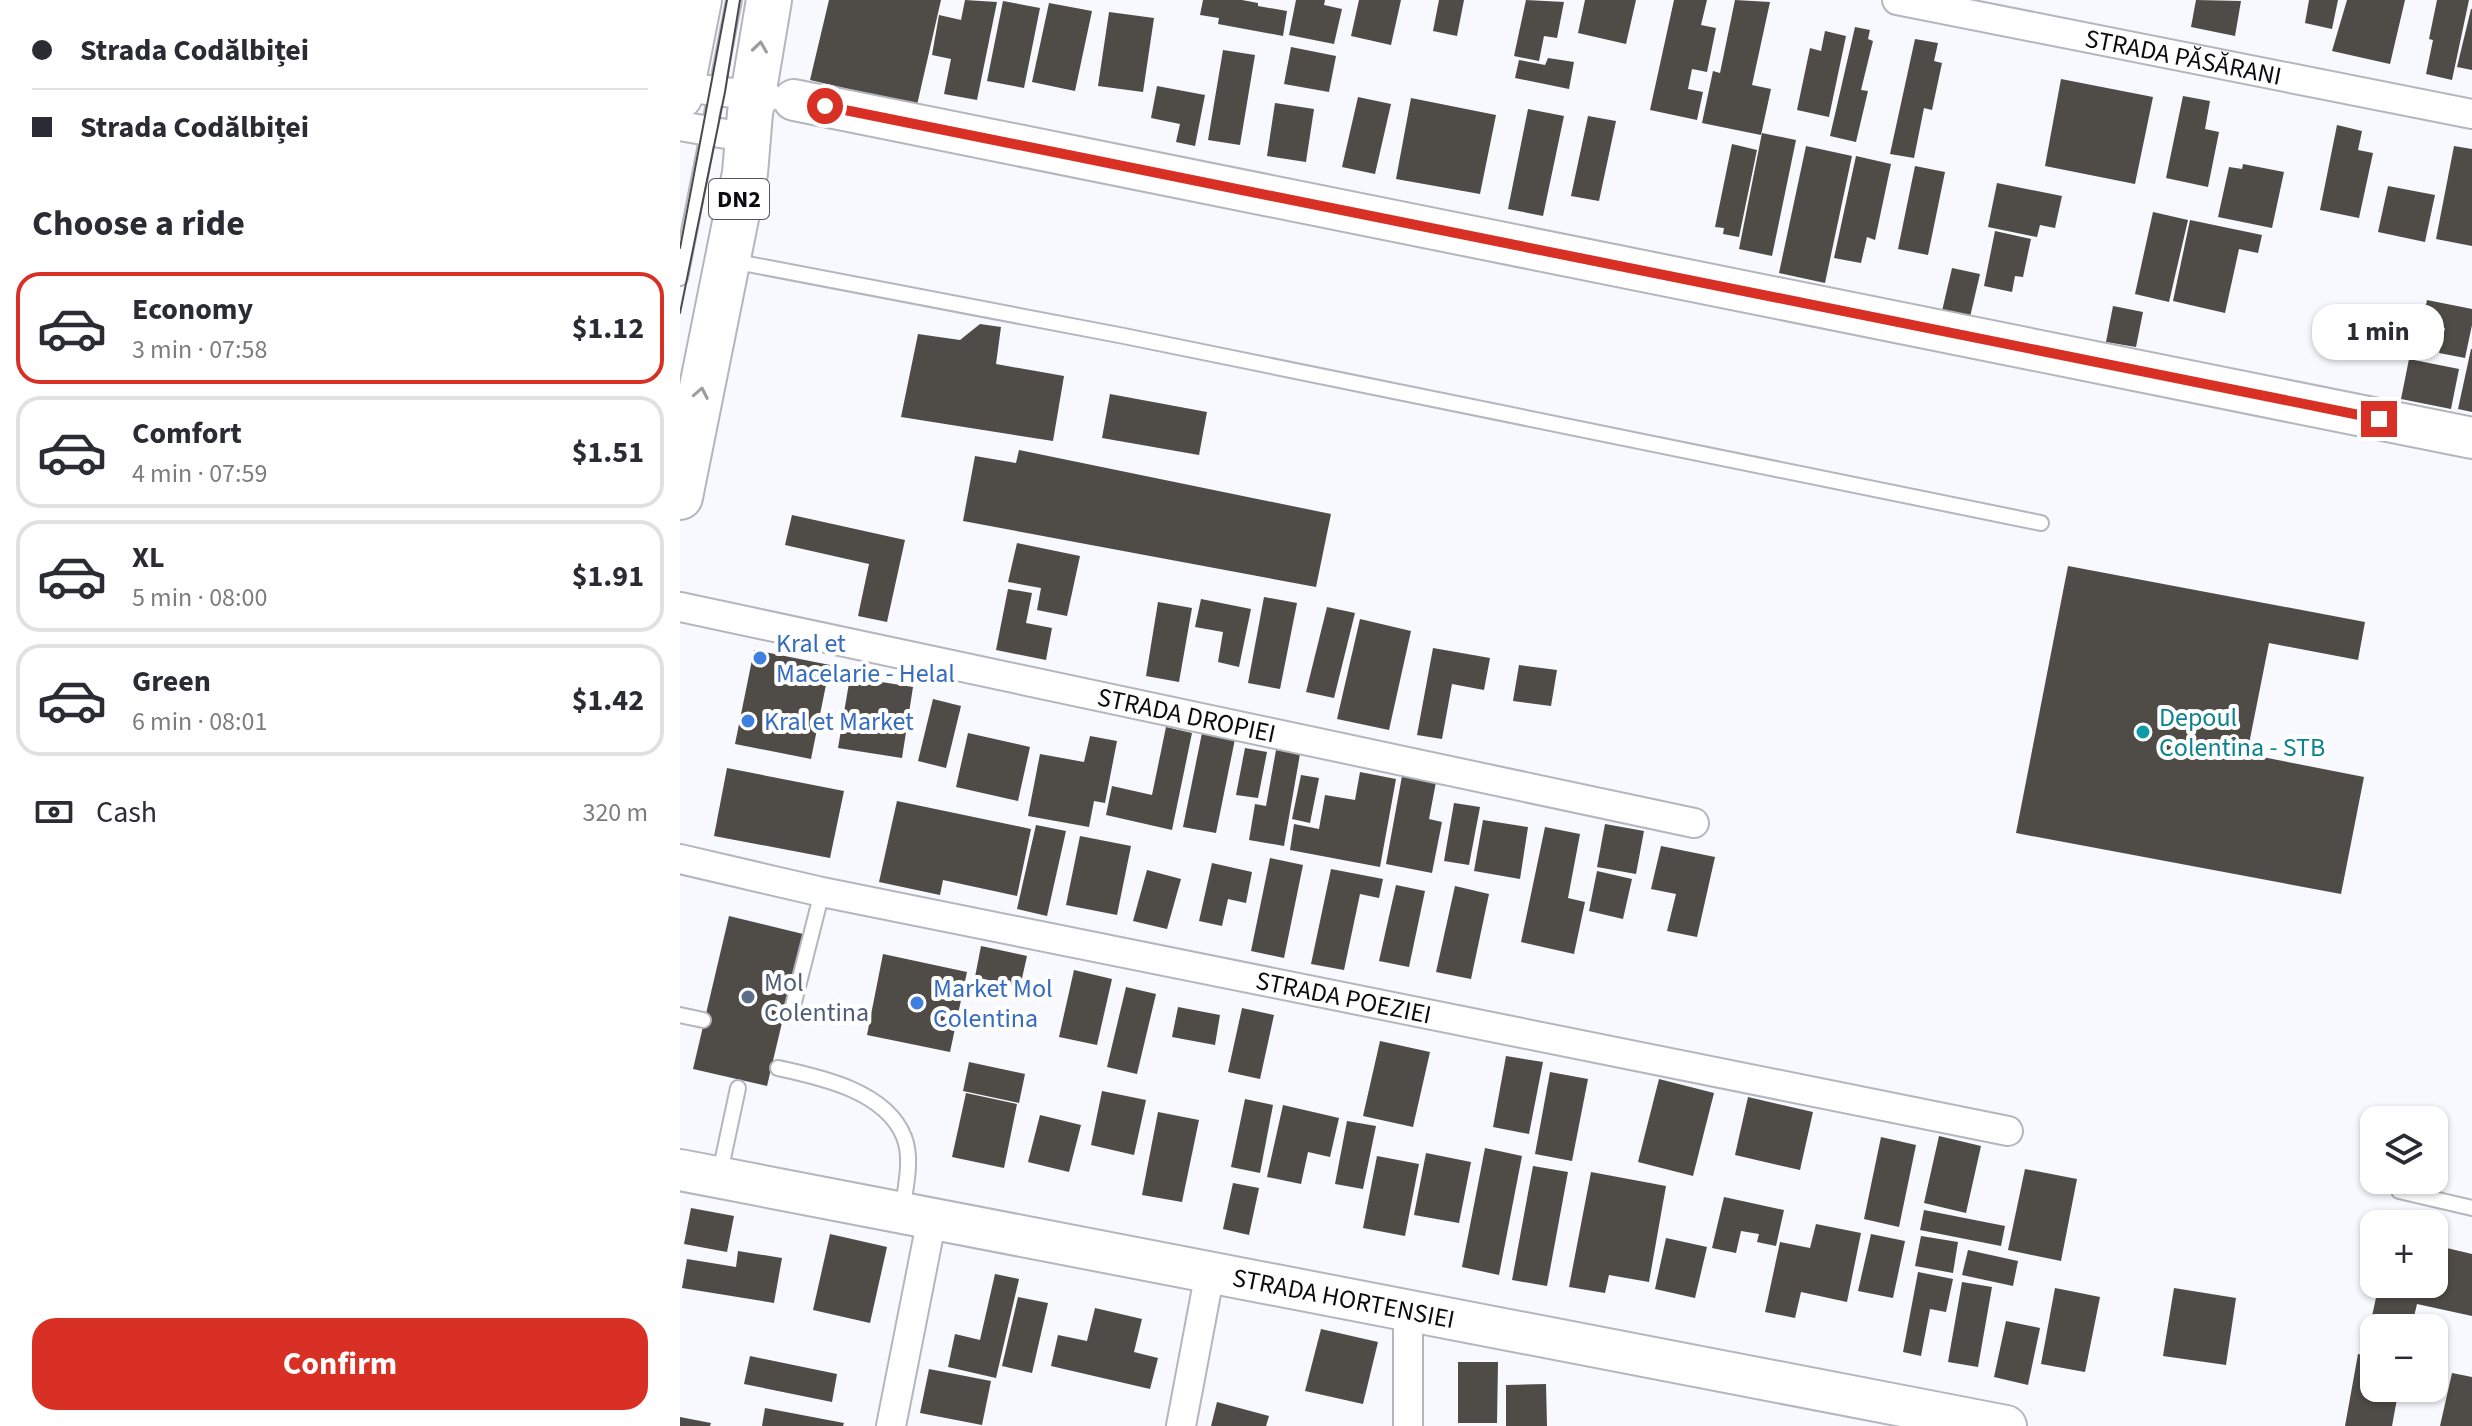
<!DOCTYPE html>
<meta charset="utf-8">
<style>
:root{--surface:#fff;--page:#f2f2f3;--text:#2b2b33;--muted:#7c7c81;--line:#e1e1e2;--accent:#d93025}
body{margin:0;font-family:"Source Sans 3",sans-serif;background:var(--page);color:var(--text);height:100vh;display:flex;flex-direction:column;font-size:30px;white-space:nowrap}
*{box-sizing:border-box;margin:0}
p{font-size:26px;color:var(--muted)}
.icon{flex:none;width:44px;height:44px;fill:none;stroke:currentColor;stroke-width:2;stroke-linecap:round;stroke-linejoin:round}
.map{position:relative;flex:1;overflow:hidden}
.sheet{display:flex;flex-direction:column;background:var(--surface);width:680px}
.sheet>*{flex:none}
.top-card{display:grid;align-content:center;height:176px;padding:0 32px;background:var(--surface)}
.fabs{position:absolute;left:1680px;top:1106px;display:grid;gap:16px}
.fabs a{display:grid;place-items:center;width:88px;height:88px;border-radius:16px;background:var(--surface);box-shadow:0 2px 6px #0004;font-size:40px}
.end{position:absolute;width:36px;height:36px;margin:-18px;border:10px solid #d93025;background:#fff;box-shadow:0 0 0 4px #fff}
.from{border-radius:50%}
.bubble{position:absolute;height:56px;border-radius:24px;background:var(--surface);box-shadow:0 2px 6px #0004;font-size:26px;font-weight:700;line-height:56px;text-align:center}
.top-card b{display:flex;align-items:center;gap:28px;height:76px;font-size:30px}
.top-card b+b{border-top:2px solid var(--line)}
.top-card i{width:20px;height:20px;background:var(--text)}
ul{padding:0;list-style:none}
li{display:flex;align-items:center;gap:24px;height:112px;margin:0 16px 12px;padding:0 16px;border:4px solid var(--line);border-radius:24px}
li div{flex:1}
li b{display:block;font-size:30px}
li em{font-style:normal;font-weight:700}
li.current{border-color:var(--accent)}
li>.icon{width:72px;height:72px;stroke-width:1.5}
h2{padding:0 32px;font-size:36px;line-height:96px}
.pay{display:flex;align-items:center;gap:20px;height:88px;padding:0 32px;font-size:30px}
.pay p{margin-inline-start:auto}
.primary-button{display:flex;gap:16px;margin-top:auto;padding:16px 32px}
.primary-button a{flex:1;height:92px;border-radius:24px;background:var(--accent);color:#fff;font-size:32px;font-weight:700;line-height:92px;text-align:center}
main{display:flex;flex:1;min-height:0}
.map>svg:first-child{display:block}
</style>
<main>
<section class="sheet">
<div class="top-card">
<b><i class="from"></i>Strada Codălbiței</b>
<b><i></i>Strada Codălbiței</b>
</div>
<h2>Choose a ride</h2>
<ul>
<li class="current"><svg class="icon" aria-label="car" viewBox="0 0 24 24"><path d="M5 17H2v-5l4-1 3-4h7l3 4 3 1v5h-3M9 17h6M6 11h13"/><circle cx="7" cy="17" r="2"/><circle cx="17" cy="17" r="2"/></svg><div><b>Economy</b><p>3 min · 07:58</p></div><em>$1.12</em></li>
<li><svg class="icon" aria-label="car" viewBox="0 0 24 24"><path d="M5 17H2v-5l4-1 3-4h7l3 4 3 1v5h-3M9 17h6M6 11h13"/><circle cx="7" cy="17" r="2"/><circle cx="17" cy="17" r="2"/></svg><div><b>Comfort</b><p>4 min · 07:59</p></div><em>$1.51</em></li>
<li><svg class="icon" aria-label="car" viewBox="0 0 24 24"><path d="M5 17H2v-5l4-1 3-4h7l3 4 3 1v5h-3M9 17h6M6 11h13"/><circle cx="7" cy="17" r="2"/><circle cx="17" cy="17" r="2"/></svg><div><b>XL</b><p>5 min · 08:00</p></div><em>$1.91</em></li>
<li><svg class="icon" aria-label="car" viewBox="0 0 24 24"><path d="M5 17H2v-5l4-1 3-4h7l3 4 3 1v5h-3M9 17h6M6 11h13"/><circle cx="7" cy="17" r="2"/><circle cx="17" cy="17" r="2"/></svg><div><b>Green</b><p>6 min · 08:01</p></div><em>$1.42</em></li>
</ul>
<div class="pay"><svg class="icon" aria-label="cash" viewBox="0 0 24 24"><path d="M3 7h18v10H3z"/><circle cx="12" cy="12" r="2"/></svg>Cash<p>320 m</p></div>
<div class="primary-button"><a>Confirm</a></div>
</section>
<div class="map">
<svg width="1792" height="1426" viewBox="0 0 1792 1426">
<rect width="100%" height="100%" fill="#f7f9ff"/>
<g fill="#4f4b46">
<polygon points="149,0 261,0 237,105 130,80"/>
<polygon points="285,0 317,2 297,100 264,94 271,59 252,55 259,15 281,20"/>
<polygon points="523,0 562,0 578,3 578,6 607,11 603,36 538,24 539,18 520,15"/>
<polygon points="616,0 645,0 644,5 662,9 654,44 609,35"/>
<polygon points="679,0 721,0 711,45 671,36"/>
<polygon points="759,0 784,0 777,36 753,31"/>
<polygon points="846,0 884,2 877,38 864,36 859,61 834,56"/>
<polygon points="905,0 956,0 946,44 898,33"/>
<polygon points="994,0 1027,0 1021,25 1036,28 1027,72 1012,69 1008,89 1023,92 1017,120 970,110"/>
<polygon points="1055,0 1090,2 1072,85 1091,89 1081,135 1022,123 1033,71 1040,73"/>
<polygon points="1516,0 1561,1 1555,36 1511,27"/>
<polygon points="1629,0 1658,0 1652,29 1625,23"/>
<polygon points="1667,0 1725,0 1710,64 1652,51"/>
<polygon points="1757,0 1789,0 1772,80 1746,74 1753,40 1749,39"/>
<polygon points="323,1 360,8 344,88 307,81"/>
<polygon points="369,3 412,11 395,91 352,82"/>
<polygon points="1791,9 1792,9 1792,70 1777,67"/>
<polygon points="429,12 474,18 463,92 418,86"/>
<polygon points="1175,27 1190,30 1188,39 1193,41 1181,90 1188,91 1176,142 1150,136"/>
<polygon points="1145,31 1166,36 1149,117 1117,110 1130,48 1141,51"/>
<polygon points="1235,39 1258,43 1254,61 1262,63 1252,110 1244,108 1234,158 1210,154"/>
<polygon points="611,47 656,56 649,92 604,84"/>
<polygon points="543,50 575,55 560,145 528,140"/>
<polygon points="868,58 894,62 889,89 835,78 839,60 865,65"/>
<polygon points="1381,79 1473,97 1455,184 1365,166"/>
<polygon points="477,86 525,95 515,146 496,142 500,124 471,118"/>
<polygon points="1503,96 1530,101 1525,129 1539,132 1528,187 1486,178"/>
<polygon points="678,97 711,104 695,174 662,167"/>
<polygon points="731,98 816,115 800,194 716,179"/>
<polygon points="595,103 634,109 626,162 587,156"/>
<polygon points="848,109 884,116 863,216 828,209"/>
<polygon points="908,116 936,121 919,201 891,196"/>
<polygon points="1657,125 1682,131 1678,150 1693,153 1679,218 1640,210"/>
<polygon points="1082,133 1116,140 1092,256 1059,249"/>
<polygon points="1052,144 1077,150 1059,237 1043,234 1044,228 1035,227"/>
<polygon points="1126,146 1172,156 1145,283 1099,273"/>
<polygon points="1774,146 1792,149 1792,246 1756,239"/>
<polygon points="1176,156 1211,164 1195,240 1187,237 1181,263 1154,258"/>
<polygon points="1563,164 1604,172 1592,228 1538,217 1549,167 1562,169"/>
<polygon points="1235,166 1265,172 1248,255 1218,249"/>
<polygon points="1317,183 1382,196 1375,228 1360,225 1357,237 1308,227"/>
<polygon points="1708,186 1755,195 1745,242 1698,232"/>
<polygon points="1473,212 1508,220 1489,302 1455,294"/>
<polygon points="1510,220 1582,235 1578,253 1559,249 1545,313 1493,301"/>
<polygon points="1315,231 1351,239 1343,277 1335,276 1332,292 1304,286"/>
<polygon points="1272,268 1300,274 1290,317 1262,311"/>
<polygon points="1747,300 1792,309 1792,325 1785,358 1759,353 1765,328 1742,324"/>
<polygon points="1433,306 1463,312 1456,347 1426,342"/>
<polygon points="300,324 321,327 316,364 384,376 373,441 221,417 238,334 280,340"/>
<polygon points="1791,349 1792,349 1792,412 1778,409"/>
<polygon points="1729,359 1779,369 1771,409 1721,399"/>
<polygon points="430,394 527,412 519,455 422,438"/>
<polygon points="339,450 651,514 636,587 283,521 295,456 336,463"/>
<polygon points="112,515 225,540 207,622 178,616 189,564 105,545"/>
<polygon points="337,543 400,556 387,616 357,610 361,588 328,582"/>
<polygon points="1388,566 1685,622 1678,660 1589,643 1567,754 1684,777 1661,894 1336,833"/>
<polygon points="328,589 352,593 346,623 372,628 366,660 316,650"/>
<polygon points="584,597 617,603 600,689 568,683"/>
<polygon points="521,599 571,609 559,667 538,662 543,632 515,627"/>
<polygon points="478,602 512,608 499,682 466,676"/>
<polygon points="647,607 675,613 654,698 626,692"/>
<polygon points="680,619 731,631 709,730 657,719"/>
<polygon points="753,648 810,658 804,690 772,684 762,739 737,735"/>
<polygon points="74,650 150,665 131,759 55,744"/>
<polygon points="839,665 877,670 871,706 833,701"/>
<polygon points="170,677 233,687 222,758 158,748"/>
<polygon points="253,699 281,706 266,768 238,761"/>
<polygon points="486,727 512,733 492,830 426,815 432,786 472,795"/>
<polygon points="288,733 350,747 338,801 276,787"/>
<polygon points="522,733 555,739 536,833 503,827"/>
<polygon points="410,736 437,741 425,803 414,801 409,827 348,816 360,754 404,762"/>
<polygon points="565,748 587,752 578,798 556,795"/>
<polygon points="596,750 620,754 604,846 569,840 575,804 586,806"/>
<polygon points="47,768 164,791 150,858 34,836"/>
<polygon points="680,772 716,779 700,867 610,850 614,824 639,829 645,795 675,800"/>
<polygon points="621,775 639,778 630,823 612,819"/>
<polygon points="722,776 756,782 749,819 762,822 752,873 706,864"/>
<polygon points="217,801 351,829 337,896 263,880 260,895 199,882"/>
<polygon points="774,803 800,807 789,865 764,861"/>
<polygon points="803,820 848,827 840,879 794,871"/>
<polygon points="925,824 964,831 956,874 917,867"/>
<polygon points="356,825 386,831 367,916 337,909"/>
<polygon points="865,827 900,834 888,898 905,902 894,954 841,942"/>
<polygon points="400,836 451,846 437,915 386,905"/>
<polygon points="981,846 1035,857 1017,937 987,931 996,894 971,889"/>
<polygon points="590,858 623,865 604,958 571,951"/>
<polygon points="532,863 572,872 566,903 548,899 542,926 519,921"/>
<polygon points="651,869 703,879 699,898 680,894 664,970 631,964"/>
<polygon points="467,870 501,879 487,929 453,921"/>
<polygon points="917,871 952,879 943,919 909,911"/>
<polygon points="716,885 745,891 729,967 699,961"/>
<polygon points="775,886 809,894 791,979 756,972"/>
<polygon points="49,916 123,934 87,1086 13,1069"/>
<polygon points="301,946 347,956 340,987 295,977"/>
<polygon points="203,954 287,972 270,1052 187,1035"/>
<polygon points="394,970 432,979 417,1045 379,1037"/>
<polygon points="446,987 476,994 457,1074 427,1067"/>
<polygon points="498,1007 540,1015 535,1045 492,1037"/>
<polygon points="562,1008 594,1015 580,1079 548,1072"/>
<polygon points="700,1041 750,1052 733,1127 683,1116"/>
<polygon points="826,1056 863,1062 849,1134 813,1127"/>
<polygon points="289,1062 345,1074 339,1103 283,1091"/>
<polygon points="870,1072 908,1079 892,1161 855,1154"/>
<polygon points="979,1079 1034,1093 1013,1176 958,1162"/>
<polygon points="422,1091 466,1100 454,1155 411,1145"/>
<polygon points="286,1093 337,1104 324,1168 272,1157"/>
<polygon points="1068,1097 1133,1112 1120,1170 1055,1155"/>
<polygon points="565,1099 593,1105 580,1173 551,1167"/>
<polygon points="603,1105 659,1118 650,1157 628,1152 621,1184 587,1177"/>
<polygon points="478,1112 519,1120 502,1202 462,1195"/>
<polygon points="360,1115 401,1125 389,1172 348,1162"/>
<polygon points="667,1121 696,1126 683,1189 655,1184"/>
<polygon points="1259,1136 1301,1146 1286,1213 1244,1203"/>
<polygon points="1201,1137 1236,1145 1219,1227 1184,1219"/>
<polygon points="805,1148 842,1156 819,1275 782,1267"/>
<polygon points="746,1153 791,1162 779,1223 734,1215"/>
<polygon points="697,1156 739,1164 725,1236 683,1228"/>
<polygon points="853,1166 888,1172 867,1286 832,1280"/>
<polygon points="1345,1169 1397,1179 1381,1261 1328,1250"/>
<polygon points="911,1172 986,1186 969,1282 929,1275 925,1293 889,1287"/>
<polygon points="553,1183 579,1188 569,1235 543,1229"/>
<polygon points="1044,1197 1104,1210 1096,1246 1077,1242 1079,1234 1061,1231 1056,1253 1032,1248"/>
<polygon points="11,1208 54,1216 47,1252 4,1244"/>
<polygon points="1244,1210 1325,1226 1321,1246 1240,1230"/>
<polygon points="1136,1224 1181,1233 1167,1302 1121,1292 1115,1318 1085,1312 1100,1242 1130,1248"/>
<polygon points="150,1234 207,1247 190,1323 133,1310"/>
<polygon points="1191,1234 1225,1241 1213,1298 1178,1291"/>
<polygon points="1241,1236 1278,1242 1273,1273 1235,1266"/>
<polygon points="986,1238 1027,1247 1015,1298 975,1289"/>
<polygon points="1754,1245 1792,1254 1792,1316 1737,1304 1732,1325 1692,1316 1699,1284 1754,1284"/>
<polygon points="1288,1250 1338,1261 1333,1286 1282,1275"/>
<polygon points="58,1251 102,1258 94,1303 2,1288 7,1259 56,1267"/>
<polygon points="1238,1272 1273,1279 1266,1312 1250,1309 1241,1356 1223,1352"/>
<polygon points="315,1274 339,1279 316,1378 268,1367 275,1334 300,1340"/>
<polygon points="1282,1282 1312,1287 1298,1367 1268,1362"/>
<polygon points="1375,1288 1420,1297 1405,1372 1361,1364"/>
<polygon points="1494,1288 1556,1298 1546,1365 1483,1356"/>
<polygon points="338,1297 368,1303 352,1373 322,1366"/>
<polygon points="415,1308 462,1319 454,1352 478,1358 470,1389 371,1366 378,1335 407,1341"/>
<polygon points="1326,1321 1360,1328 1348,1385 1314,1377"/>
<polygon points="641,1329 698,1342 683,1404 625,1391"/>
<polygon points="1678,1354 1694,1357 1694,1388 1719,1388 1712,1426 1665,1426"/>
<polygon points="70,1356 157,1374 152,1402 64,1384"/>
<polygon points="778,1362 818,1362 817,1423 778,1423"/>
<polygon points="249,1369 311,1381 302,1425 240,1413"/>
<polygon points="1772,1373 1792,1377 1792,1426 1760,1426"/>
<polygon points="866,1384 867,1426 826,1426 826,1385"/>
<polygon points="537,1402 589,1416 586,1426 531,1426"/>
<polygon points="85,1408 164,1423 163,1426 82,1426"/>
<polygon points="0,1417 31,1423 30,1426 0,1426"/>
</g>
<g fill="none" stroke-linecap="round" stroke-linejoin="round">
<defs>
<g id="lane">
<polyline points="52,261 444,336 1361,523"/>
<polyline points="0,278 54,0"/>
<polyline points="113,1006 142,892"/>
<polyline points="0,1015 23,1020"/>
<path d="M98 1068C140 1077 206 1091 224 1137 233 1159 225 1189 222 1212"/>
<polyline points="39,1177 58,1088"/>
<polyline points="1719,1191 1792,1208"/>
</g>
<g id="street">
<path id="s1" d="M1217 0 1792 114"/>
<polyline points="2,87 88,97"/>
<polyline points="0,126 69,138"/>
<path id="s2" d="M0 607 1014 823"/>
<path id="s3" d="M0 859 142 892 1328 1131"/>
<polyline points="211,1426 252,1218"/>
<polyline points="501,1426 530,1272"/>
<polyline points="728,1426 728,1309"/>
</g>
<g id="secondary">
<polyline points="114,100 1792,438"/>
<path id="s4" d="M0 1170 1326 1426"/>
</g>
<g id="primary">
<polyline points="0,96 19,0"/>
<polyline points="0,497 65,173 70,113 89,0"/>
</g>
</defs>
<use href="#lane" stroke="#b3b6bc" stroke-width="18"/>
<use href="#street" stroke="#b3b6bc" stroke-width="32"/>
<use href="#secondary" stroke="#b3b6bc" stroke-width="44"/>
<use href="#primary" stroke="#b3b6bc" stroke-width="48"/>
<use href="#lane" stroke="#fff" stroke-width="14"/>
<use href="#street" stroke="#fff" stroke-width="28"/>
<use href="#secondary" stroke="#fff" stroke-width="40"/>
<use href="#primary" stroke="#fff" stroke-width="44"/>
<g stroke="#49494d" stroke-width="2">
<polyline points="0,248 47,0"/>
<polyline points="0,313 45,92 60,0"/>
</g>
</g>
<defs><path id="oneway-chevron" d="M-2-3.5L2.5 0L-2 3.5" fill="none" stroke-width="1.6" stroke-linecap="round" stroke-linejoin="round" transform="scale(2)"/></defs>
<g stroke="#9d9d9f">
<use href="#oneway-chevron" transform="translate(80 47) rotate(-82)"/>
<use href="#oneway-chevron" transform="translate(21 393) rotate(-79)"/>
</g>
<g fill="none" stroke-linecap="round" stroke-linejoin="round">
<polyline stroke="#d93025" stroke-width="10" points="145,106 1699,419"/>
</g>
<g fill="#3f7fe0" stroke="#fff" stroke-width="3">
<circle cx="80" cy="658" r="8"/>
<circle cx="68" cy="721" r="8"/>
<circle cx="237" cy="1003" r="8"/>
</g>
<circle fill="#0f9aa8" stroke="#fff" stroke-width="3" cx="1463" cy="732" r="8"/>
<circle fill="#5c6f8a" stroke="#fff" stroke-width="3" cx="68" cy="997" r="8"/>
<g text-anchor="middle" stroke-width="8" stroke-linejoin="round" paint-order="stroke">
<rect fill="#fff" stroke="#545456" stroke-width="2" x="29" y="179" width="60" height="40" rx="6"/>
<g font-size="24" font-weight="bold" fill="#0b0b0e">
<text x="59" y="207">DN2</text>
</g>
<g font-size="26" fill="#0b0b0e" stroke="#fff">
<text dy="9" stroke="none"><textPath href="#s1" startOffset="292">STRADA PĂSĂRANI</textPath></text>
<text dy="9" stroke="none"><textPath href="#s2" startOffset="518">STRADA DROPIEI</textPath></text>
<text dy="9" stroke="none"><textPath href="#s3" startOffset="678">STRADA POEZIEI</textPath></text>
<text dy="9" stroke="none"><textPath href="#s4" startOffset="676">STRADA HORTENSIEI</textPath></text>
</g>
<g font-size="26" fill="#366cbe" stroke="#fff" text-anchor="start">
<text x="96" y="652">Kral et<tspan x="96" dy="30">Macelarie - Helal</tspan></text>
<text x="84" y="730">Kral et Market</text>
<text x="253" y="997">Market Mol<tspan x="253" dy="30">Colentina</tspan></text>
</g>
<g font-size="26" fill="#0d838f" stroke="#fff" text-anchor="start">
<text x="1479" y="726">Depoul<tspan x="1479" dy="30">Colentina - STB</tspan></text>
</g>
<g font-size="26" fill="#4e5e75" stroke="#fff" text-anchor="start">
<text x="84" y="991">Mol<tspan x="84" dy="30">Colentina</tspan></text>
</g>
</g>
</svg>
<div class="fabs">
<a><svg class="icon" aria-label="layers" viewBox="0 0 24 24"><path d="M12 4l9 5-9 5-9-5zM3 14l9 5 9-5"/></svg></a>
<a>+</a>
<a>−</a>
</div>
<i class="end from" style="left:145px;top:106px"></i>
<i class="end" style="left:1699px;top:419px"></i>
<div class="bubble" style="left:1632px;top:304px;width:132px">1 min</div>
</div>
</main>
